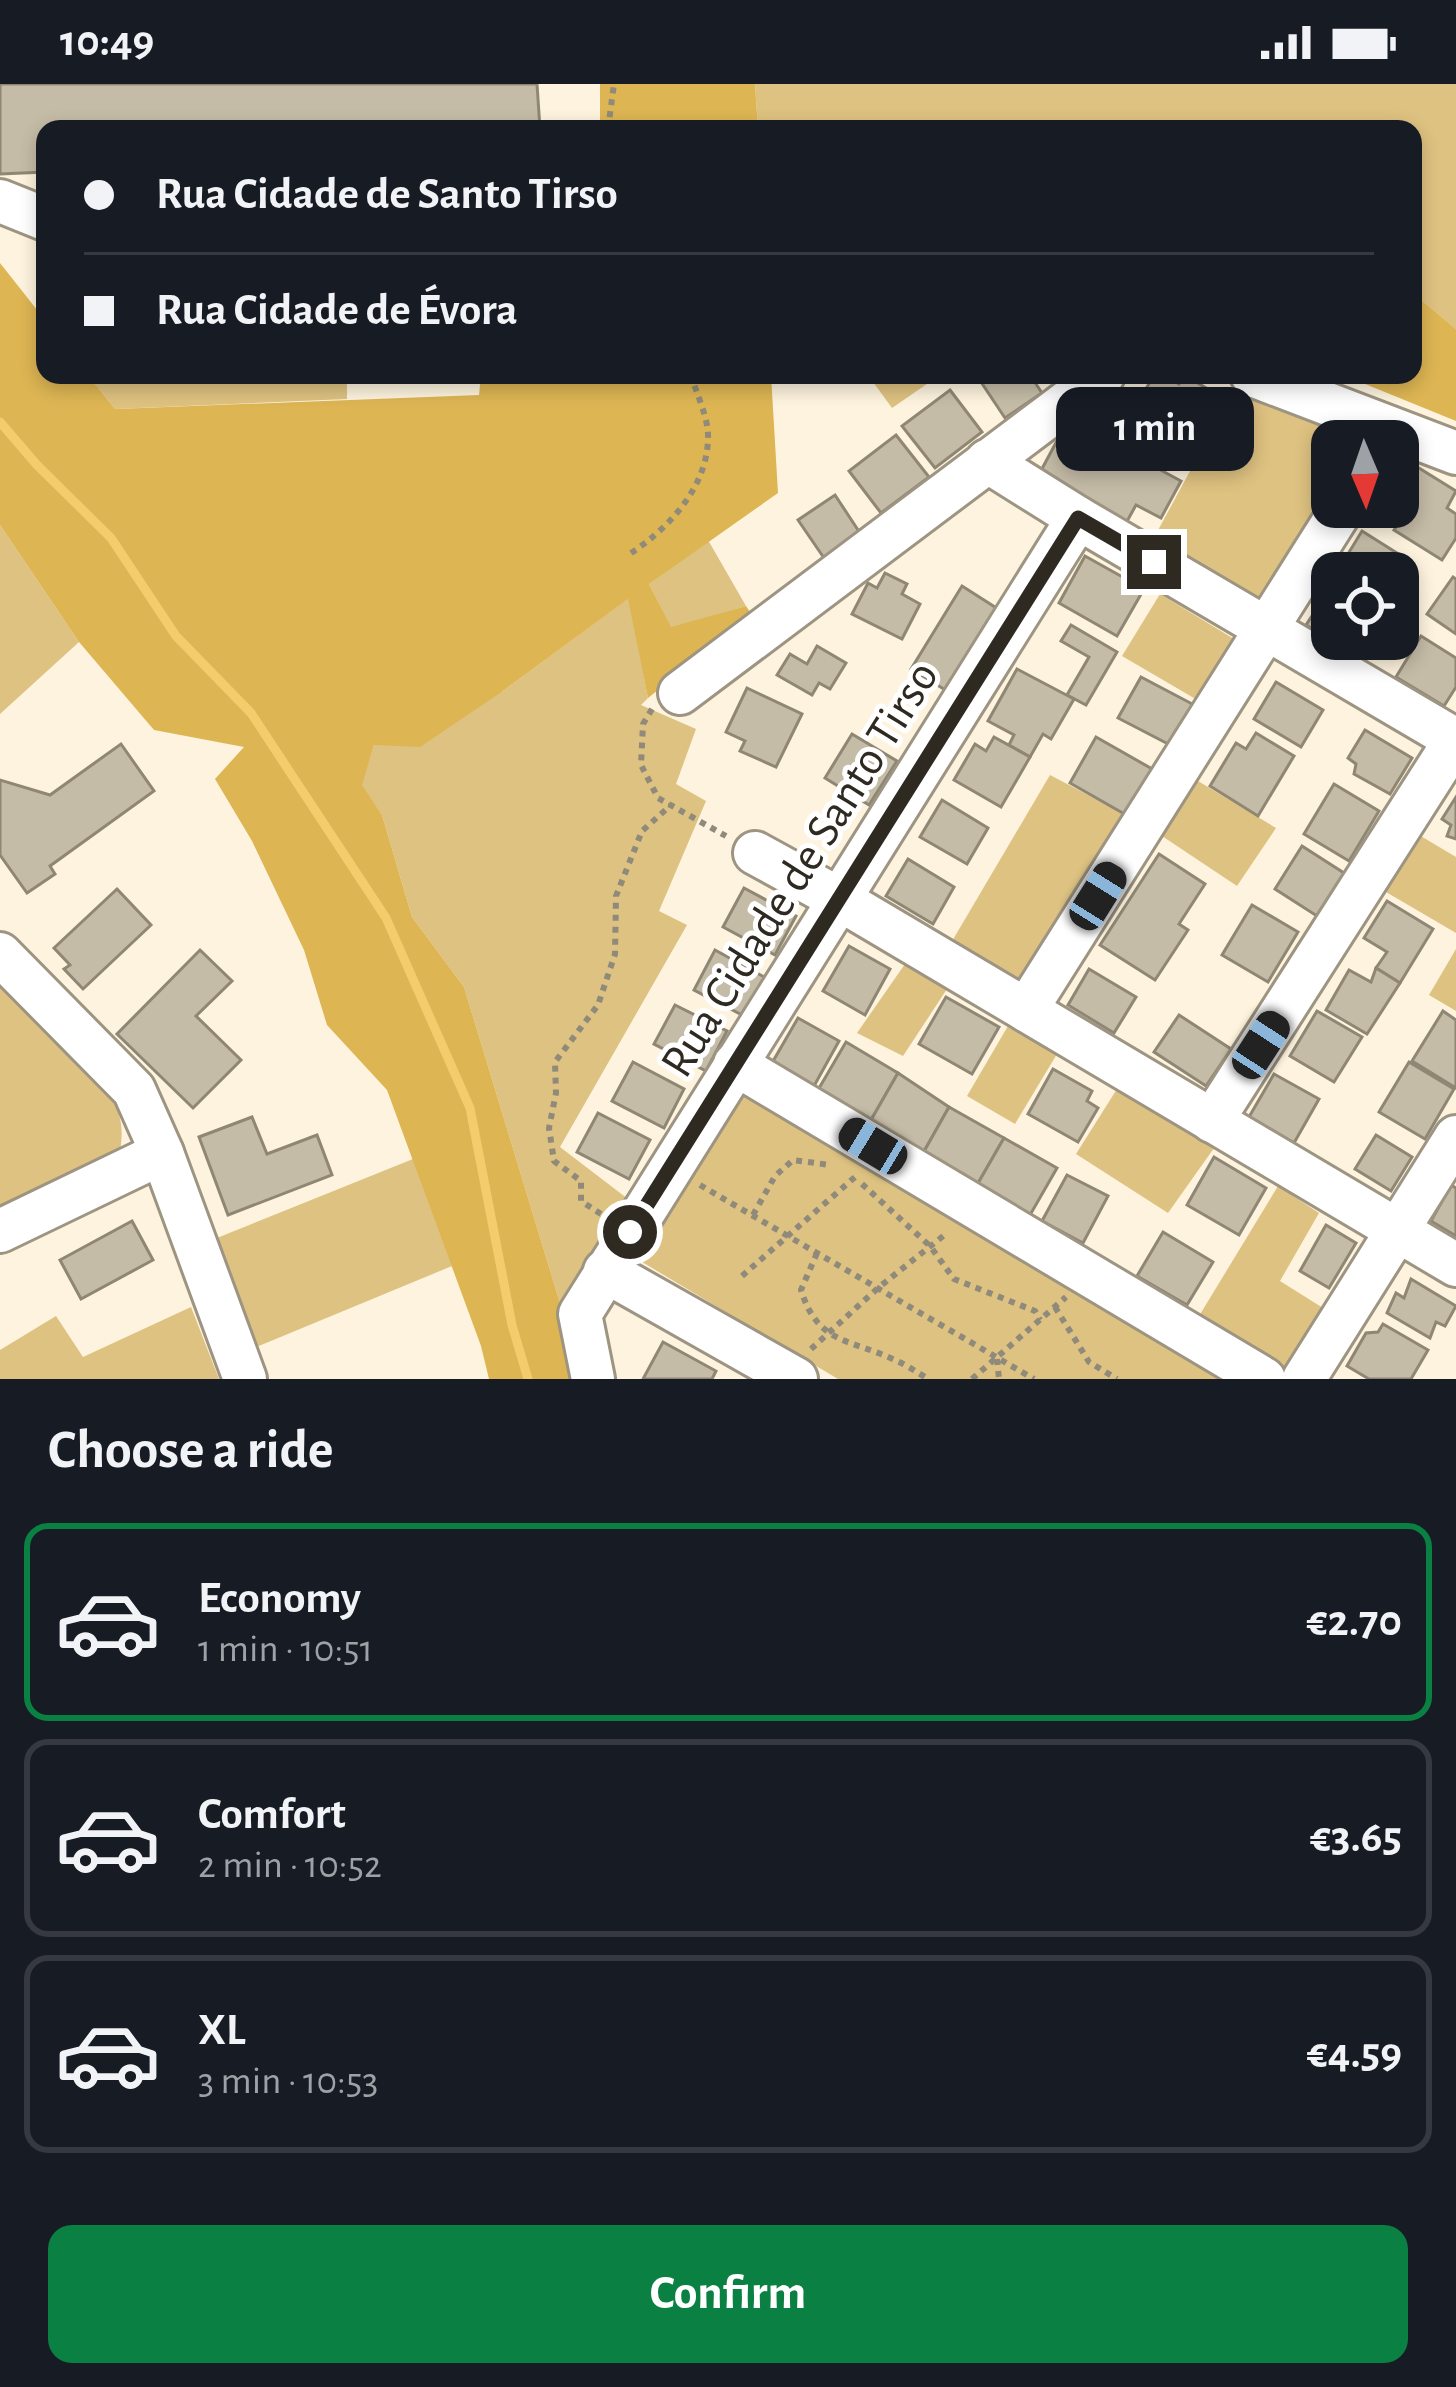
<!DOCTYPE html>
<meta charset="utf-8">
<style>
:root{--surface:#171b24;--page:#242831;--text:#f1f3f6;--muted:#9ea1a6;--line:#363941;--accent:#0b8043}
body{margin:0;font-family:"Alegreya Sans",sans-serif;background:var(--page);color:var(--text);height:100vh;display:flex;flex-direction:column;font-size:45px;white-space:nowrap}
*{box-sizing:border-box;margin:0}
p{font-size:39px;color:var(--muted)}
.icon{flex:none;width:66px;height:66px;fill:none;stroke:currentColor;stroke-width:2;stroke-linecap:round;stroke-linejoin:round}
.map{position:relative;height:1295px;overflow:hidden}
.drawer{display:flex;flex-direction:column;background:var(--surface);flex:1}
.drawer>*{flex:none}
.banner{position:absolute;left:36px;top:36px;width:1386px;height:264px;border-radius:24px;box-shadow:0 6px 18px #0003;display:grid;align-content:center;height:264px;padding:0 48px;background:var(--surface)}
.needle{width:78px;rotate:178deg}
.buttons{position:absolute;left:1311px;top:336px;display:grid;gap:24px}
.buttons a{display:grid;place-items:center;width:108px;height:108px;border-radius:24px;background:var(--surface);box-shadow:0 6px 18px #0003;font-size:60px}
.end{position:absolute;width:54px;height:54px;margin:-27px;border:15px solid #2e2a22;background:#fff;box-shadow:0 0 0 6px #fff}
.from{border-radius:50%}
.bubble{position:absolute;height:84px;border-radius:24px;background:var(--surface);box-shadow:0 6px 18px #0003;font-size:39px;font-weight:600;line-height:84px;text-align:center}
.car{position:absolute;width:36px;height:72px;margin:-36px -18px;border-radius:15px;box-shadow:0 0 9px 3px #0007;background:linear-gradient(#222 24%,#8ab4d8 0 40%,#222 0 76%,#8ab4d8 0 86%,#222 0)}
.banner b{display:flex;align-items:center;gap:42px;height:114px;font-size:45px}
.banner b+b{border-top:3px solid var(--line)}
.banner i{width:30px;height:30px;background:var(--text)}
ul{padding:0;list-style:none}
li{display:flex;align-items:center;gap:36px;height:198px;margin:0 24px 18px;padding:0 24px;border:6px solid var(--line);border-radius:24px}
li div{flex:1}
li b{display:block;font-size:45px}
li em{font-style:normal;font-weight:600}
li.on{border-color:var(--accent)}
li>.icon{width:108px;height:108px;stroke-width:1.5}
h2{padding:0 48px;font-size:54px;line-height:144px}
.button{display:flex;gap:24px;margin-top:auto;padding:24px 48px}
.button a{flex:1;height:138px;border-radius:24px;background:var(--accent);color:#fff;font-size:48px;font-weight:600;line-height:138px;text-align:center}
.status{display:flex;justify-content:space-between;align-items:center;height:84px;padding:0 60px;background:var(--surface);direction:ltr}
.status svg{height:33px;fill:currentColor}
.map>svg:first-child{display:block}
</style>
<div class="status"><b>10:49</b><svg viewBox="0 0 49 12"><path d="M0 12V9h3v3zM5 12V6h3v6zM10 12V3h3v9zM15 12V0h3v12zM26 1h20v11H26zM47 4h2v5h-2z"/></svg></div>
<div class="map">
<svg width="1456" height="1295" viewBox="0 0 1456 1295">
<rect width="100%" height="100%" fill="#fdf3de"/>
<g fill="#dec281">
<polygon points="755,0 1456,0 1456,245 1413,209 1413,45 758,45"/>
<polygon points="88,291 347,291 347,315 115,325"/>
<polygon points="868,291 940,291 892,324"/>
<polygon points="1235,304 1359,357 1332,357 1332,417 1270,518 1252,519 1150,461"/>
<polygon points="0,441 79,558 0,630"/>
<polygon points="708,456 746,522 671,544 649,500"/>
<polygon points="1160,510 1234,555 1234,565 1199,617 1122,572"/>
<polygon points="629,514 648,614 641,621 696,645 676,700 706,717 659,827 687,841 560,1063 628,1115 563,1229 464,903 412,833 382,731 361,701 374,661 503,607"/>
<polygon points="1050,691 1128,732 1025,898 1016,900 948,864"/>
<polygon points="1198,697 1276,744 1237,802 1159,750"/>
<polygon points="1419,751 1456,773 1456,849 1386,808"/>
<polygon points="1456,865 1456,927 1429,911"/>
<polygon points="905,880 947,905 903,972 857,949"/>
<path d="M0 902 115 1019C122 1036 123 1049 120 1067L0 1127Z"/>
<polygon points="1008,942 1057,970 1015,1040 967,1012"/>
<polygon points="1117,1005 1219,1057 1168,1129 1076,1070"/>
<polygon points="737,1007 1221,1295 838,1295 637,1175"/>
<polygon points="413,1075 452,1182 254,1264 217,1154"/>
<polygon points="1278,1102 1319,1129 1280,1197 1331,1229 1292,1291 1196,1237"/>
<polygon points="191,1223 219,1295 0,1295 0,1266 56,1232 83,1273"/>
</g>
<g fill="#ddb553">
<polygon points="600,0 755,0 758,45 600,45"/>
<polygon points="0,179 45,236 45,291 88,291 115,325 479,311 481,291 771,291 778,409 649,500 671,543 746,522 752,531 648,614 628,515 503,607 420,663 374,661 362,701 382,731 412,833 464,903 563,1229 574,1295 489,1295 481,1262 387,1006 327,941 304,866 252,757 215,695 244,663 154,646 79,558 0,441"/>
<polygon points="1413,209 1456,245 1456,337 1343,291 1413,291"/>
</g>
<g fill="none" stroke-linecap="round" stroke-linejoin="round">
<polyline stroke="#f5cc6b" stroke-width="9" points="0,338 37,381 111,454 176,552 251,629 386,834 470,1024 512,1241 528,1295"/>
</g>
<g fill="#c5bca7" stroke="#8f8774" stroke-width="3">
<polygon points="0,0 537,0 540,45 45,45 45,88 0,90"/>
<polygon points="985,291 1030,291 1042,309 1005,334 979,295"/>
<polygon points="1154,291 1164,291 1179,300 1184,291 1225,315 1199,359 1136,322"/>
<polygon points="950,306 982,348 935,384 902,342"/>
<polygon points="1065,342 1083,352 1087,345 1117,360 1111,371 1137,384 1142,376 1181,397 1161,434 1136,421 1125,441 1037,394"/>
<polygon points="896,351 929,393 881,429 849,387"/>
<polygon points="1406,376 1456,407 1447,424 1456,430 1456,454 1442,476 1394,446 1401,436 1380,423 1398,423 1398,389"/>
<polygon points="835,411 860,449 824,474 798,436"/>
<polygon points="1362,447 1408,476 1398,492 1398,489 1350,489 1340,483"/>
<polygon points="1085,472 1144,505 1117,552 1059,519"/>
<polygon points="885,489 907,500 902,510 920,520 902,555 852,530 868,499 877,504"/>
<polygon points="1453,493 1456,495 1456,550 1427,530"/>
<polygon points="962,502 998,525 947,607 911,585"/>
<polygon points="1329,506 1332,508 1332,555 1360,555 1352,569 1306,541"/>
<polygon points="1071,541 1117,568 1086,621 1067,611 1089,573 1061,557"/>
<polygon points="1421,552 1456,574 1456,603 1444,622 1396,593"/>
<polygon points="817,562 846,579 830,605 819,599 812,611 777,591 790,570 807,580"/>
<polygon points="1017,585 1074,615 1051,655 1043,650 1030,673 1009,661 1014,651 988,637"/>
<polygon points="1141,593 1198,623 1176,664 1118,634"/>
<polygon points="1276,598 1323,626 1301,663 1254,635"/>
<polygon points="747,604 802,630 776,683 740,667 745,657 726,648"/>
<polygon points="1365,646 1412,674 1390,710 1354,690 1356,680 1348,674"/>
<polygon points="1256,649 1294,672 1258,732 1210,702 1236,659 1246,665"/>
<polygon points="852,650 897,677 869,721 825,694"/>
<polygon points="994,653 1030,673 1001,723 954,696 975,660 986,667"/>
<polygon points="1096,653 1154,686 1128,732 1070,699"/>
<polygon points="121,660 154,707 50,782 55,790 27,809 0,771 0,696 50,711"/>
<polygon points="1334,700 1379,727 1349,777 1304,750"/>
<polygon points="1456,713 1456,755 1447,752 1451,741 1442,735"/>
<polygon points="942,716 988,744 967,780 920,753"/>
<polygon points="1302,762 1344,789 1317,832 1275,805"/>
<polygon points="1159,770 1205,800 1179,840 1188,846 1155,896 1100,861"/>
<polygon points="908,775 954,803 933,840 886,812"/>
<polygon points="744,804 796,832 775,871 723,843"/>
<polygon points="117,805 151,841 83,905 64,885 70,881 54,864"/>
<polygon points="1387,817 1433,845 1400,899 1376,884 1387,868 1364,854"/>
<polygon points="1252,821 1298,848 1268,898 1222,871"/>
<polygon points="849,862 890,885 865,931 823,907"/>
<polygon points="200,866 232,897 196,932 241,976 193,1024 117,950"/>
<polygon points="715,866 766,894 746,933 694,906"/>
<polygon points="1376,884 1400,899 1367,950 1326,926 1349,886 1371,898"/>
<polygon points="1089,885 1136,913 1114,949 1068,921"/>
<polygon points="946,913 999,943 972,990 919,960"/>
<polygon points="675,921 727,947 706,987 654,960"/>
<polygon points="1317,927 1362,953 1334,998 1290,972"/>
<polygon points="1443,927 1456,936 1456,1004 1412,977"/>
<polygon points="1179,931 1231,965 1206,1002 1154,968"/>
<polygon points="798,934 839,957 814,1002 772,979"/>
<polygon points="846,958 898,989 871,1036 818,1006"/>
<polygon points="633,978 684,1005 664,1044 612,1017"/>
<polygon points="1409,978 1454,1005 1425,1055 1379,1028"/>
<polygon points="1053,985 1092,1007 1087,1017 1098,1024 1078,1058 1028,1030"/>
<polygon points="898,989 949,1023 922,1071 871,1036"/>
<polygon points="1274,990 1319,1015 1294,1059 1249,1033"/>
<polygon points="949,1023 1004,1054 977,1101 922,1071"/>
<polygon points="598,1029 650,1056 629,1095 577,1068"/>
<polygon points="252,1033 267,1070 317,1051 332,1091 228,1131 199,1053"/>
<polygon points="1376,1051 1412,1073 1391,1107 1355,1085"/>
<polygon points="1004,1054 1057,1084 1030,1131 977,1101"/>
<polygon points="1214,1073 1266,1104 1239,1151 1187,1121"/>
<polygon points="1067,1091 1108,1112 1083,1159 1042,1137"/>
<polygon points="1451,1101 1456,1104 1456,1152 1431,1137"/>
<polygon points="132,1137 153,1176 81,1215 60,1176"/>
<polygon points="1326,1141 1356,1159 1329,1204 1300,1187"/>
<polygon points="1163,1148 1213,1178 1187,1221 1137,1192"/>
<polygon points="1411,1195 1456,1222 1445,1242 1436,1238 1430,1254 1387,1229 1396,1209 1404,1214"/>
<polygon points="1383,1240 1428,1266 1411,1295 1369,1295 1347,1282 1366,1249 1378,1248"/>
<polygon points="663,1258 716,1287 712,1295 643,1295"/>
</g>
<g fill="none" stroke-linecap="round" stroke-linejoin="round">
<defs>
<g id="minor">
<polyline points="0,117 45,135"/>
<polyline points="1252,291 1456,369"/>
<polyline points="987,377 1078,434 1456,656"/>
<polyline points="680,609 1103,291"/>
<polyline points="755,769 839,815 1456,1181"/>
<polyline points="0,870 134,1006 162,1069 245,1295"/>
<polyline points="1026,926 1343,423"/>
<polyline points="735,980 1264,1295"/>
<polyline points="1212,1037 1456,655"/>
<polyline points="0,1147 162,1069"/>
<polyline points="605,1187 796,1295"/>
<polyline points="593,1295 580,1230 1078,434"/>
<polyline points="1304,1295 1456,1053"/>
</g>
</defs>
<use href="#minor" stroke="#9d9481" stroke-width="48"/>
<g stroke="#908a7b" stroke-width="6" stroke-dasharray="6 6" stroke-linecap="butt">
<polyline points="608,45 614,0"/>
<path d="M631 469C669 444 707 403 708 355 709 335 697 311 691 291"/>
<polyline points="652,625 643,640 641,681 658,714 726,752"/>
<polyline points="862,1100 930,1162 954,1195 1035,1227 1040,1236"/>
<polyline points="700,1101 1034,1295"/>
<polyline points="601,1130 581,1117 581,1097 554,1077 549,1044 556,1009 555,978 598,921 615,870 616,812 642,747 671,721"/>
<polyline points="753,1131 775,1092 793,1076 830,1081"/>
<path d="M817 1169 801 1206C818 1261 851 1255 895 1276 906 1281 917 1288 928 1295"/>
<polyline points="742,1192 855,1093"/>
<polyline points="1055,1223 1089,1278 1117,1295"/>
<polyline points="811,1265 878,1204 947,1149"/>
<polyline points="997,1275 999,1295"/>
<polyline points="972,1295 1066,1213"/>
</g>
<use href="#minor" stroke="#fff" stroke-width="42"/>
</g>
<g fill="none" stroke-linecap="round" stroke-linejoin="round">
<polyline stroke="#2e2a22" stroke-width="15" points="630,1148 1078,434 1154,478"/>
</g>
<g text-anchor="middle" stroke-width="10" stroke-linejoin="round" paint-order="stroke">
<g font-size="48" fill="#2e2a22" stroke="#fff">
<text transform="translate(798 784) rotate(-58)" y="17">Rua Cidade de Santo Tirso</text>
</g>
</g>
</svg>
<div class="buttons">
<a><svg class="needle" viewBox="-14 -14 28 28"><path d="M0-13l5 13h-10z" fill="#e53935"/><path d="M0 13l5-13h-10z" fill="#9ea1a6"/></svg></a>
<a><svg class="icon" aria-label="locate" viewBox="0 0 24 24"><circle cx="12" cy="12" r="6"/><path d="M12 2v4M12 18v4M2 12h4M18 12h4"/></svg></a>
</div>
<i class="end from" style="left:630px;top:1148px"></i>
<i class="end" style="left:1154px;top:478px"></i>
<div class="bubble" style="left:1056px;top:303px;width:198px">1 min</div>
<i class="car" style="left:1098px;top:812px;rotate:32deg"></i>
<i class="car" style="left:1261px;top:961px;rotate:33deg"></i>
<i class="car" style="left:873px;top:1062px;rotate:301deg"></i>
<div class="banner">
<b><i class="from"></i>Rua Cidade de Santo Tirso</b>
<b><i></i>Rua Cidade de Évora</b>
</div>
</div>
<section class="drawer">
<h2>Choose a ride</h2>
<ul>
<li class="on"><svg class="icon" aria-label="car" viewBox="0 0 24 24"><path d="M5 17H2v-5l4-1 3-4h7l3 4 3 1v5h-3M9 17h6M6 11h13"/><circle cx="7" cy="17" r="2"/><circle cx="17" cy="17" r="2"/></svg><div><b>Economy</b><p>1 min · 10:51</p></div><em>€2.70</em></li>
<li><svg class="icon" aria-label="car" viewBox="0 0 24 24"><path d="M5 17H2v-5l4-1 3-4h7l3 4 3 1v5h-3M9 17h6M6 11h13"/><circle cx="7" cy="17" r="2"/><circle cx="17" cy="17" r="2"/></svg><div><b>Comfort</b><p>2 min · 10:52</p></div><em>€3.65</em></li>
<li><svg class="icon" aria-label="car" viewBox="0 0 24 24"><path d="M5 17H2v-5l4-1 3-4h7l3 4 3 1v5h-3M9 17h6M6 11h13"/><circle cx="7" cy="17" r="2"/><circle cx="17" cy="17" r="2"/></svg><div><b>XL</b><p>3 min · 10:53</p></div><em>€4.59</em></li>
</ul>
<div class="button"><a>Confirm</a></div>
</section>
